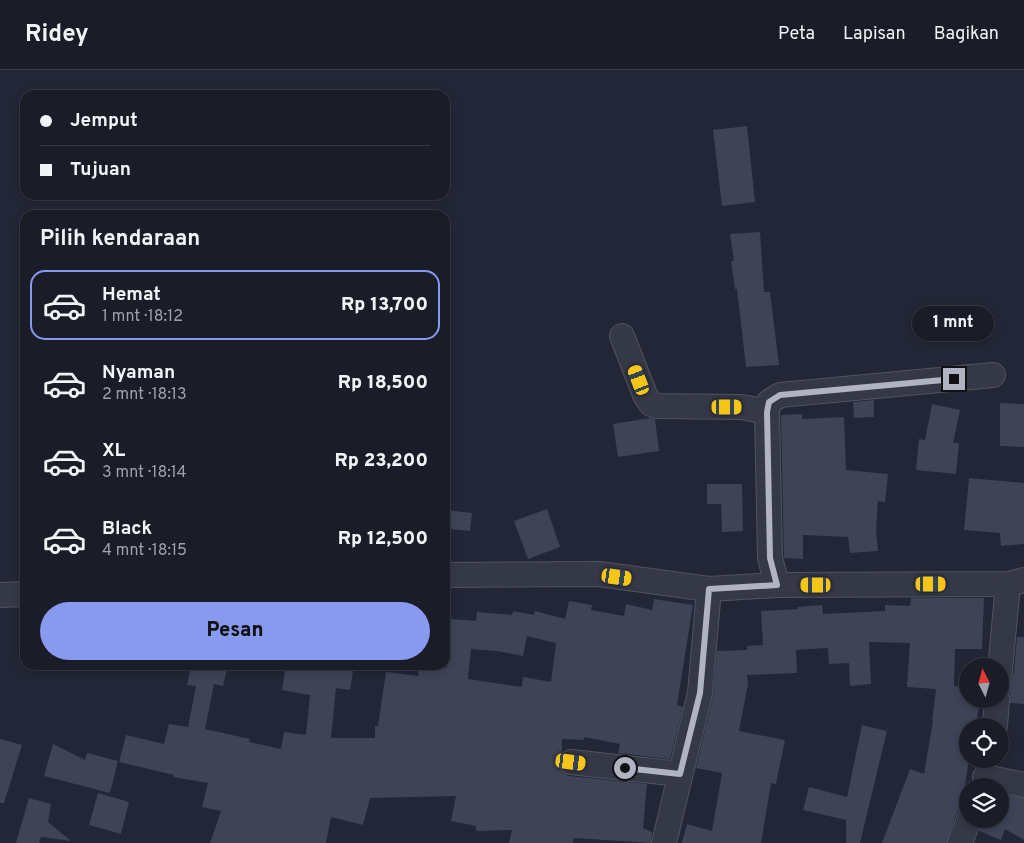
<!DOCTYPE html>
<html lang="id">
<meta charset="utf-8">
<style>
:root{--surface:#1a1c28;--page:#272934;--text:#f1f3f6;--muted:#9fa1a8;--line:#383a45;--accent:#8899f0}
body{margin:0;font-family:Overpass,sans-serif;background:var(--page);color:var(--text);height:100vh;display:flex;flex-direction:column;font-size:19px;white-space:nowrap}
*{box-sizing:border-box;margin:0}
p{font-size:16px;color:var(--muted)}
.icon{flex:none;width:28px;height:28px;fill:none;stroke:currentColor;stroke-width:2;stroke-linecap:round;stroke-linejoin:round}
.map{position:relative;flex:1;overflow:hidden}
.drawer{position:absolute;left:20px;top:140px;width:430px;height:460px;display:flex;flex-direction:column;background:var(--surface);border-radius:15px;box-shadow:0 2px 8px #0003,0 0 0 1px var(--line)}
.drawer>*{flex:none}
.top-card{position:absolute;left:20px;top:20px;width:430px;height:110px;border-radius:15px;box-shadow:0 2px 8px #0003,0 0 0 1px var(--line);display:grid;align-content:center;height:110px;padding:0 20px;background:var(--surface)}
.needle{width:32px;rotate:354deg}
.tools{position:absolute;left:959px;top:588px;display:grid;gap:10px}
.tools a{display:grid;place-items:center;width:50px;height:50px;border-radius:50%;background:var(--surface);box-shadow:0 2px 8px #0003,0 0 0 1px var(--line);font-size:25px}
.end{position:absolute;width:22px;height:22px;margin:-11px;border:6px solid #b0b3c3;background:#111;box-shadow:0 0 0 2px #111}
.from{border-radius:50%}
.bubble{position:absolute;height:35px;border-radius:18px;background:var(--surface);box-shadow:0 2px 8px #0003,0 0 0 1px var(--line);font-size:16px;font-weight:800;line-height:35px;text-align:center}
.car{position:absolute;width:15px;height:30px;margin:-15px -8px;border-radius:6px;box-shadow:0 0 4px 1px #0007;background:linear-gradient(#f5c518 24%,#345 0 40%,#f5c518 0 76%,#345 0 86%,#f5c518 0)}
.top-card b{display:flex;align-items:center;gap:18px;height:48px;font-size:19px}
.top-card b+b{border-top:1px solid var(--line)}
.top-card i{width:12px;height:12px;background:var(--text)}
ul{padding:0;list-style:none}
li{display:flex;align-items:center;gap:15px;height:70px;margin:0 10px 8px;padding:0 10px;border:2px solid transparent;border-radius:15px}
li div{flex:1}
li b{display:block;font-size:19px}
li em{font-style:normal;font-weight:800}
li.active{border-color:var(--accent)}
li>.icon{width:45px;height:45px;stroke-width:1.5}
h2{padding:0 20px;font-size:22px;line-height:60px}
.primary-button{display:flex;gap:10px;margin-top:auto;padding:10px 20px}
.primary-button a{flex:1;height:58px;border-radius:30px;background:var(--accent);color:#111;font-size:20px;font-weight:800;line-height:58px;text-align:center}
header{display:flex;align-items:center;gap:30px;box-sizing:border-box;height:70px;padding:0 25px;background:var(--surface);border-bottom:1px solid var(--line)}
header strong{font-size:24px}
nav{display:flex;gap:28px;margin-inline-start:auto;font-size:18px}
.map>svg:first-child{display:block}
</style>
<header>
<strong>Ridey</strong>
<nav><a>Peta</a><a>Lapisan</a><a>Bagikan</a></nav>
</header>
<div class="map">
<svg width="1024" height="773" viewBox="0 0 1024 773">
<rect width="100%" height="100%" fill="#222636"/>
<g fill="#3e4356" fill-rule="evenodd">
<polygon points="747,56 755,132 722,136 713,60"/>
<polygon points="760,162 764,222 770,222 779,295 746,297 737,219 735,219 731,191 734,191 730,164"/>
<polygon points="874,330 874,347 854,348 853,332"/>
<polygon points="1000,333 1024,334 1024,377 1000,376"/>
<polygon points="932,334 960,340 953,373 959,373 956,404 916,400 919,369 925,370"/>
<polygon points="802,344 802,349 844,347 846,400 888,404 885,432 878,431 876,460 878,481 850,483 848,467 803,465 803,489 784,488 781,345"/>
<polygon points="650,348 655,349 659,381 618,387 613,354"/>
<polygon points="969,408 1024,413 1024,474 1001,476 1000,463 964,460"/>
<polygon points="707,414 742,414 743,461 722,462 721,434 707,434"/>
<polygon points="547,439 560,477 528,489 514,451"/>
<polygon points="446,440 472,443 470,461 449,459"/>
<polygon points="911,528 984,528 982,579 955,579 954,616 968,618 968,629 980,629 976,656 968,656 968,689 969,689 962,735 956,744 947,773 882,773 910,699 924,704 933,651 932,651 936,619 907,617 910,573 869,572 871,614 850,616 849,593 829,594 828,578 796,580 797,603 747,605 748,614 739,661 785,670 776,714 771,713 761,773 682,773 687,754 712,761 722,703 696,698 713,626 717,581 747,580 747,576 763,575 761,541 798,539 797,537 822,535 823,544 885,541 885,535 910,536"/>
<path d="M654 529 693 535 677 635 683 637 670 689 618 683 620 674 584 667V670L562 669V682L557 691 559 698 563 703 569 706 647 714 643 758 652 762 651 773 574 768 573 773H509L512 760 476 761V756L451 751 456 726 370 728 363 755 331 747 326 773H210L221 741 202 737 208 713 173 707 174 705 119 692 126 665 164 674 169 654 188 657 196 616 187 615 191 595H228L223 616 214 614 205 659 250 669 249 672 281 679 284 662 306 665 310 625 282 620 286 595H354L350 620 336 618 331 668H375V656H378L386 602 418 606 419 596 447 598 451 549 476 551 477 542 512 545 513 541 534 545 535 541 565 549 569 531 592 535 591 540 624 546 626 534 652 540ZM527 566 556 573 551 612 523 607 522 617 468 609 471 579 497 581 523 586Z"/>
<polygon points="1017,567 1024,567 1024,634 1010,633 1010,623 1004,617 1004,613 1011,608 1014,602"/>
<polygon points="862,655 887,661 860,773 846,773 846,750 803,740 809,717 847,727"/>
<polygon points="0,669 22,675 4,733 0,733"/>
<polygon points="53,674 85,690 87,683 118,691 110,723 44,706"/>
<polygon points="98,723 129,732 121,764 89,755"/>
<polygon points="1000,724 1024,728 1024,770 1005,759 1001,770 979,761 982,749 1000,749"/>
<polygon points="29,728 51,734 48,752 71,771 41,767 39,773 16,773"/>
</g>
<g fill="none" stroke-linecap="round" stroke-linejoin="round">
<defs>
<g id="minor">
<polyline points="622,266 645,325 651,334 657,336 742,337 767,342"/>
<polyline points="445,505 599,504 709,519 777,515 1008,514 1024,510"/>
<polyline points="777,515 770,488 767,342 769,332 780,325 993,305"/>
<polyline points="0,525 25,524"/>
<polyline points="1000,600 1008,514"/>
<polyline points="995,656 997,629"/>
<polyline points="571,692 680,704"/>
<polyline points="985,707 1024,715"/>
<polyline points="664,773 700,623 709,519"/>
<polyline points="960,773 969,749"/>
</g>
</defs>
<use href="#minor" stroke="#505361" stroke-width="26"/>
<use href="#minor" stroke="#353847" stroke-width="24"/>
</g>
<g fill="none" stroke-linecap="round" stroke-linejoin="round">
<polyline stroke="#b0b3c3" stroke-width="6" points="625,698 680,704 700,623 709,519 777,515 770,488 767,342 769,332 780,325 954,309"/>
</g>
</svg>
<div class="tools">
<a><svg class="needle" viewBox="-14 -14 28 28"><path d="M0-13l5 13h-10z" fill="#e53935"/><path d="M0 13l5-13h-10z" fill="#9fa1a8"/></svg></a>
<a><svg class="icon" aria-label="locate" viewBox="0 0 24 24"><circle cx="12" cy="12" r="6"/><path d="M12 2v4M12 18v4M2 12h4M18 12h4"/></svg></a>
<a><svg class="icon" aria-label="layers" viewBox="0 0 24 24"><path d="M12 4l9 5-9 5-9-5zM3 14l9 5 9-5"/></svg></a>
</div>
<i class="end from" style="left:625px;top:698px"></i>
<i class="end" style="left:954px;top:309px"></i>
<div class="bubble" style="left:912px;top:236px;width:82px">1 mnt</div>
<i class="car" style="left:639px;top:310px;rotate:339deg"></i>
<i class="car" style="left:727px;top:337px;rotate:90deg"></i>
<i class="car" style="left:617px;top:507px;rotate:98deg"></i>
<i class="car" style="left:931px;top:514px;rotate:90deg"></i>
<i class="car" style="left:816px;top:515px;rotate:270deg"></i>
<i class="car" style="left:571px;top:692px;rotate:97deg"></i>
<div class="top-card">
<b><i class="from"></i>Jemput</b>
<b><i></i>Tujuan</b>
</div>
<section class="drawer">
<h2>Pilih kendaraan</h2>
<ul>
<li class="active"><svg class="icon" aria-label="car" viewBox="0 0 24 24"><path d="M5 17H2v-5l4-1 3-4h7l3 4 3 1v5h-3M9 17h6M6 11h13"/><circle cx="7" cy="17" r="2"/><circle cx="17" cy="17" r="2"/></svg><div><b>Hemat</b><p>1 mnt · 18:12</p></div><em>Rp 13,700</em></li>
<li><svg class="icon" aria-label="car" viewBox="0 0 24 24"><path d="M5 17H2v-5l4-1 3-4h7l3 4 3 1v5h-3M9 17h6M6 11h13"/><circle cx="7" cy="17" r="2"/><circle cx="17" cy="17" r="2"/></svg><div><b>Nyaman</b><p>2 mnt · 18:13</p></div><em>Rp 18,500</em></li>
<li><svg class="icon" aria-label="car" viewBox="0 0 24 24"><path d="M5 17H2v-5l4-1 3-4h7l3 4 3 1v5h-3M9 17h6M6 11h13"/><circle cx="7" cy="17" r="2"/><circle cx="17" cy="17" r="2"/></svg><div><b>XL</b><p>3 mnt · 18:14</p></div><em>Rp 23,200</em></li>
<li><svg class="icon" aria-label="car" viewBox="0 0 24 24"><path d="M5 17H2v-5l4-1 3-4h7l3 4 3 1v5h-3M9 17h6M6 11h13"/><circle cx="7" cy="17" r="2"/><circle cx="17" cy="17" r="2"/></svg><div><b>Black</b><p>4 mnt · 18:15</p></div><em>Rp 12,500</em></li>
</ul>
<div class="primary-button"><a>Pesan</a></div>
</section>
</div>
